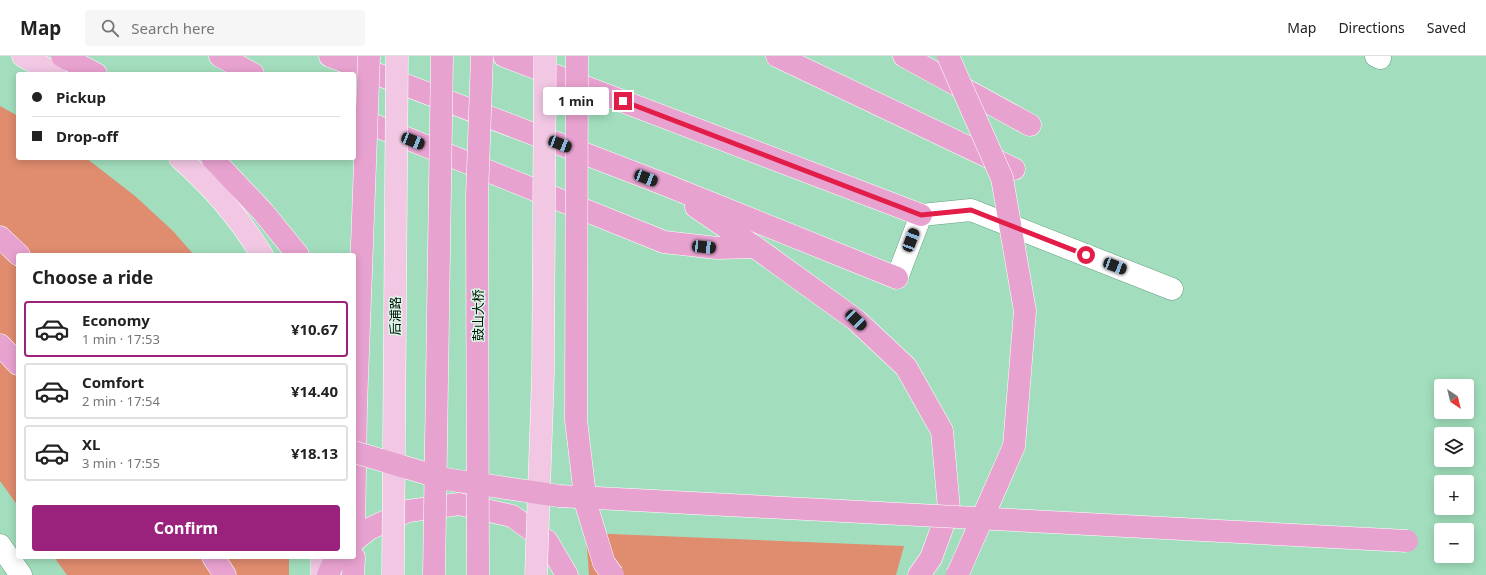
<!DOCTYPE html>
<meta charset="utf-8">
<style>
:root{--surface:#fff;--page:#f6f6f6;--text:#222;--muted:#767676;--line:#e0e0e0;--accent:#9a227c}
body{margin:0;font-family:"Noto Sans","Noto Sans SC",sans-serif;background:var(--page);color:var(--text);height:100vh;display:flex;flex-direction:column;font-size:15px;white-space:nowrap}
*{box-sizing:border-box;margin:0}
p{font-size:13px;color:var(--muted)}
.icon{flex:none;width:22px;height:22px;fill:none;stroke:currentColor;stroke-width:2;stroke-linecap:round;stroke-linejoin:round}
.map{position:relative;flex:1;overflow:hidden}
.details{position:absolute;left:16px;top:197px;width:340px;height:306px;display:flex;flex-direction:column;background:var(--surface);border-radius:4px;box-shadow:0 2px 10px #0003}
.details>*{flex:none}
.banner{position:absolute;left:16px;top:16px;width:340px;height:88px;border-radius:4px;box-shadow:0 2px 10px #0003;display:grid;align-content:center;height:88px;padding:0 16px;background:var(--surface)}
.needle{width:26px;rotate:145deg}
.controls{position:absolute;left:1434px;top:323px;display:grid;gap:8px}
.controls a{display:grid;place-items:center;width:40px;height:40px;border-radius:4px;background:var(--surface);box-shadow:0 2px 10px #0003;font-size:20px}
.end{position:absolute;width:18px;height:18px;margin:-9px;border:5px solid #e11d48;background:#fff;box-shadow:0 0 0 2px #fff}
.from{border-radius:50%}
.bubble{position:absolute;height:28px;border-radius:4px;background:var(--surface);box-shadow:0 2px 10px #0003;font-size:13px;font-weight:700;line-height:28px;text-align:center}
.car{position:absolute;width:12px;height:24px;margin:-12px -6px;border-radius:5px;box-shadow:0 0 3px 1px #0007;background:linear-gradient(#222 24%,#8ab4d8 0 40%,#222 0 76%,#8ab4d8 0 86%,#222 0)}
.banner b{display:flex;align-items:center;gap:14px;height:38px;font-size:15px}
.banner b+b{border-top:1px solid var(--line)}
.banner i{width:10px;height:10px;background:var(--text)}
ul{padding:0;list-style:none}
li{display:flex;align-items:center;gap:12px;height:56px;margin:0 8px 6px;padding:0 8px;border:2px solid var(--line);border-radius:4px}
li div{flex:1}
li b{display:block;font-size:15px}
li em{font-style:normal;font-weight:700}
li.on{border-color:var(--accent)}
li>.icon{width:36px;height:36px;stroke-width:1.5}
h2{padding:0 16px;font-size:18px;line-height:48px}
.primary-button{display:flex;gap:8px;margin-top:auto;padding:8px 16px}
.primary-button a{flex:1;height:46px;border-radius:4px;background:var(--accent);color:#fff;font-size:16px;font-weight:700;line-height:46px;text-align:center}
header{display:flex;align-items:center;gap:24px;box-sizing:border-box;height:56px;padding:0 20px;background:var(--surface);border-bottom:1px solid var(--line)}
header strong{font-size:19px}
nav{display:flex;gap:22px;margin-inline-start:auto;font-size:14px}
.search{width:280px;height:36px;background:var(--page);display:flex;align-items:center;gap:10px;box-sizing:border-box;padding:0 14px;border-radius:4px;color:var(--muted);font-size:15px}
.map>svg:first-child{display:block}
</style>
<header>
<strong>Map</strong>
<div class="search"><svg class="icon" aria-label="search" viewBox="0 0 24 24"><circle cx="10" cy="10" r="6"/><path d="M15 15l6 6"/></svg>Search here</div>
<nav><a>Map</a><a>Directions</a><a>Saved</a></nav>
</header>
<div class="map">
<svg width="1486" height="519" viewBox="0 0 1486 519">
<rect width="100%" height="100%" fill="#a2debd"/>
<g fill="#e08c6f">
<polygon points="0,50 18,60 18,102 86,102 135,140 173,175 194,199 18,199 18,450 0,425"/>
<polygon points="586,477 904,490 896,519 589,519"/>
<polygon points="54,501 289,501 289,519 67,519"/>
</g>
<g fill="none" stroke-linecap="round" stroke-linejoin="round">
<defs>
<g id="minor">
<polyline points="1376,0 1380,2"/>
<polyline points="897,222 921,159 971,154 1172,233"/>
<polyline points="0,489 21,519"/>
</g>
<g id="major">
<polyline points="23,0 55,18"/>
<path d="M180 102C212 130 240 163 262 199"/>
<polyline points="322,501 322,519"/>
</g>
<g id="highway">
<polyline points="62,0 96,18"/>
<polyline points="220,0 253,18"/>
<polyline points="330,0 661,127 897,222"/>
<polyline points="504,0 921,159"/>
<polyline points="777,0 1014,113"/>
<polyline points="904,0 1030,69"/>
<polyline points="354,61 664,186 717,192 755,191"/>
<polyline points="212,102 263,156 298,199"/>
<polyline points="696,151 755,191 856,264 906,311 942,375 949,453 931,502 919,519"/>
<polyline points="0,181 19,199"/>
<polyline points="0,289 18,308"/>
<polyline points="354,342 356,350 354,478"/>
<polyline points="354,485 369,473 408,455 459,448 512,460 547,485 567,519"/>
<polyline points="213,501 225,519"/>
<polyline points="328,519 336,501"/>
<polyline points="353,519 354,501"/>
</g>
</defs>
<use href="#minor" stroke="#65a081" stroke-width="23"/>
<use href="#major" stroke="#fff" stroke-width="23"/>
<use href="#highway" stroke="#fff" stroke-width="23"/>
<use href="#minor" stroke="#fff" stroke-width="22"/>
<use href="#major" stroke="#f1c7e3" stroke-width="22"/>
<use href="#highway" stroke="#e8a2d0" stroke-width="22"/>
<defs>
<g id="major-bridge">
<polyline points="393,519 397,0"/>
<polyline points="536,519 543,319 545,0"/>
</g>
<g id="highway-bridge">
<polyline points="577,0 576,364 586,448 604,507 613,519"/>
<polyline points="948,0 1002,122 1025,255 1014,390 960,513 957,519"/>
<polyline points="356,350 369,0"/>
<polyline points="354,396 445,423 559,440 1407,485"/>
<polyline points="434,519 442,0"/>
<polyline points="478,519 477,141 482,0"/>
</g>
</defs>
<use href="#major-bridge" stroke="#fff" stroke-width="23" stroke-linecap="butt"/>
<use href="#highway-bridge" stroke="#fff" stroke-width="23" stroke-linecap="butt"/>
<use href="#major-bridge" stroke="#f1c7e3" stroke-width="22"/>
<use href="#highway-bridge" stroke="#e8a2d0" stroke-width="22"/>
</g>
<g fill="none" stroke-linecap="round" stroke-linejoin="round">
<polyline stroke="#e11d48" stroke-width="5" points="623,45 921,159 971,154 1086,199"/>
</g>
<g text-anchor="middle" stroke-width="3" stroke-linejoin="round" paint-order="stroke">
<g font-size="13" fill="#001107" stroke="#daf7e6">
<text transform="translate(478 259) rotate(-90)" y="5">鼓山大桥</text>
<text transform="translate(395 260) rotate(-90)" y="5">后浦路</text>
</g>
</g>
</svg>
<div class="controls">
<a><svg class="needle" viewBox="-14 -14 28 28"><path d="M0-13l5 13h-10z" fill="#e53935"/><path d="M0 13l5-13h-10z" fill="#767676"/></svg></a>
<a><svg class="icon" aria-label="layers" viewBox="0 0 24 24"><path d="M12 4l9 5-9 5-9-5zM3 14l9 5 9-5"/></svg></a>
<a>+</a>
<a>−</a>
</div>
<i class="end from" style="left:1086px;top:199px"></i>
<i class="end" style="left:623px;top:45px"></i>
<div class="bubble" style="left:543px;top:31px;width:66px">1 min</div>
<i class="car" style="left:413px;top:85px;rotate:112deg"></i>
<i class="car" style="left:560px;top:88px;rotate:111deg"></i>
<i class="car" style="left:646px;top:122px;rotate:111deg"></i>
<i class="car" style="left:911px;top:184px;rotate:21deg"></i>
<i class="car" style="left:704px;top:191px;rotate:96deg"></i>
<i class="car" style="left:1115px;top:210px;rotate:111deg"></i>
<i class="car" style="left:856px;top:264px;rotate:134deg"></i>
<div class="banner">
<b><i class="from"></i>Pickup</b>
<b><i></i>Drop-off</b>
</div>
<section class="details">
<h2>Choose a ride</h2>
<ul>
<li class="on"><svg class="icon" aria-label="car" viewBox="0 0 24 24"><path d="M5 17H2v-5l4-1 3-4h7l3 4 3 1v5h-3M9 17h6M6 11h13"/><circle cx="7" cy="17" r="2"/><circle cx="17" cy="17" r="2"/></svg><div><b>Economy</b><p>1 min · 17:53</p></div><em>¥10.67</em></li>
<li><svg class="icon" aria-label="car" viewBox="0 0 24 24"><path d="M5 17H2v-5l4-1 3-4h7l3 4 3 1v5h-3M9 17h6M6 11h13"/><circle cx="7" cy="17" r="2"/><circle cx="17" cy="17" r="2"/></svg><div><b>Comfort</b><p>2 min · 17:54</p></div><em>¥14.40</em></li>
<li><svg class="icon" aria-label="car" viewBox="0 0 24 24"><path d="M5 17H2v-5l4-1 3-4h7l3 4 3 1v5h-3M9 17h6M6 11h13"/><circle cx="7" cy="17" r="2"/><circle cx="17" cy="17" r="2"/></svg><div><b>XL</b><p>3 min · 17:55</p></div><em>¥18.13</em></li>
</ul>
<div class="primary-button"><a>Confirm</a></div>
</section>
</div>
